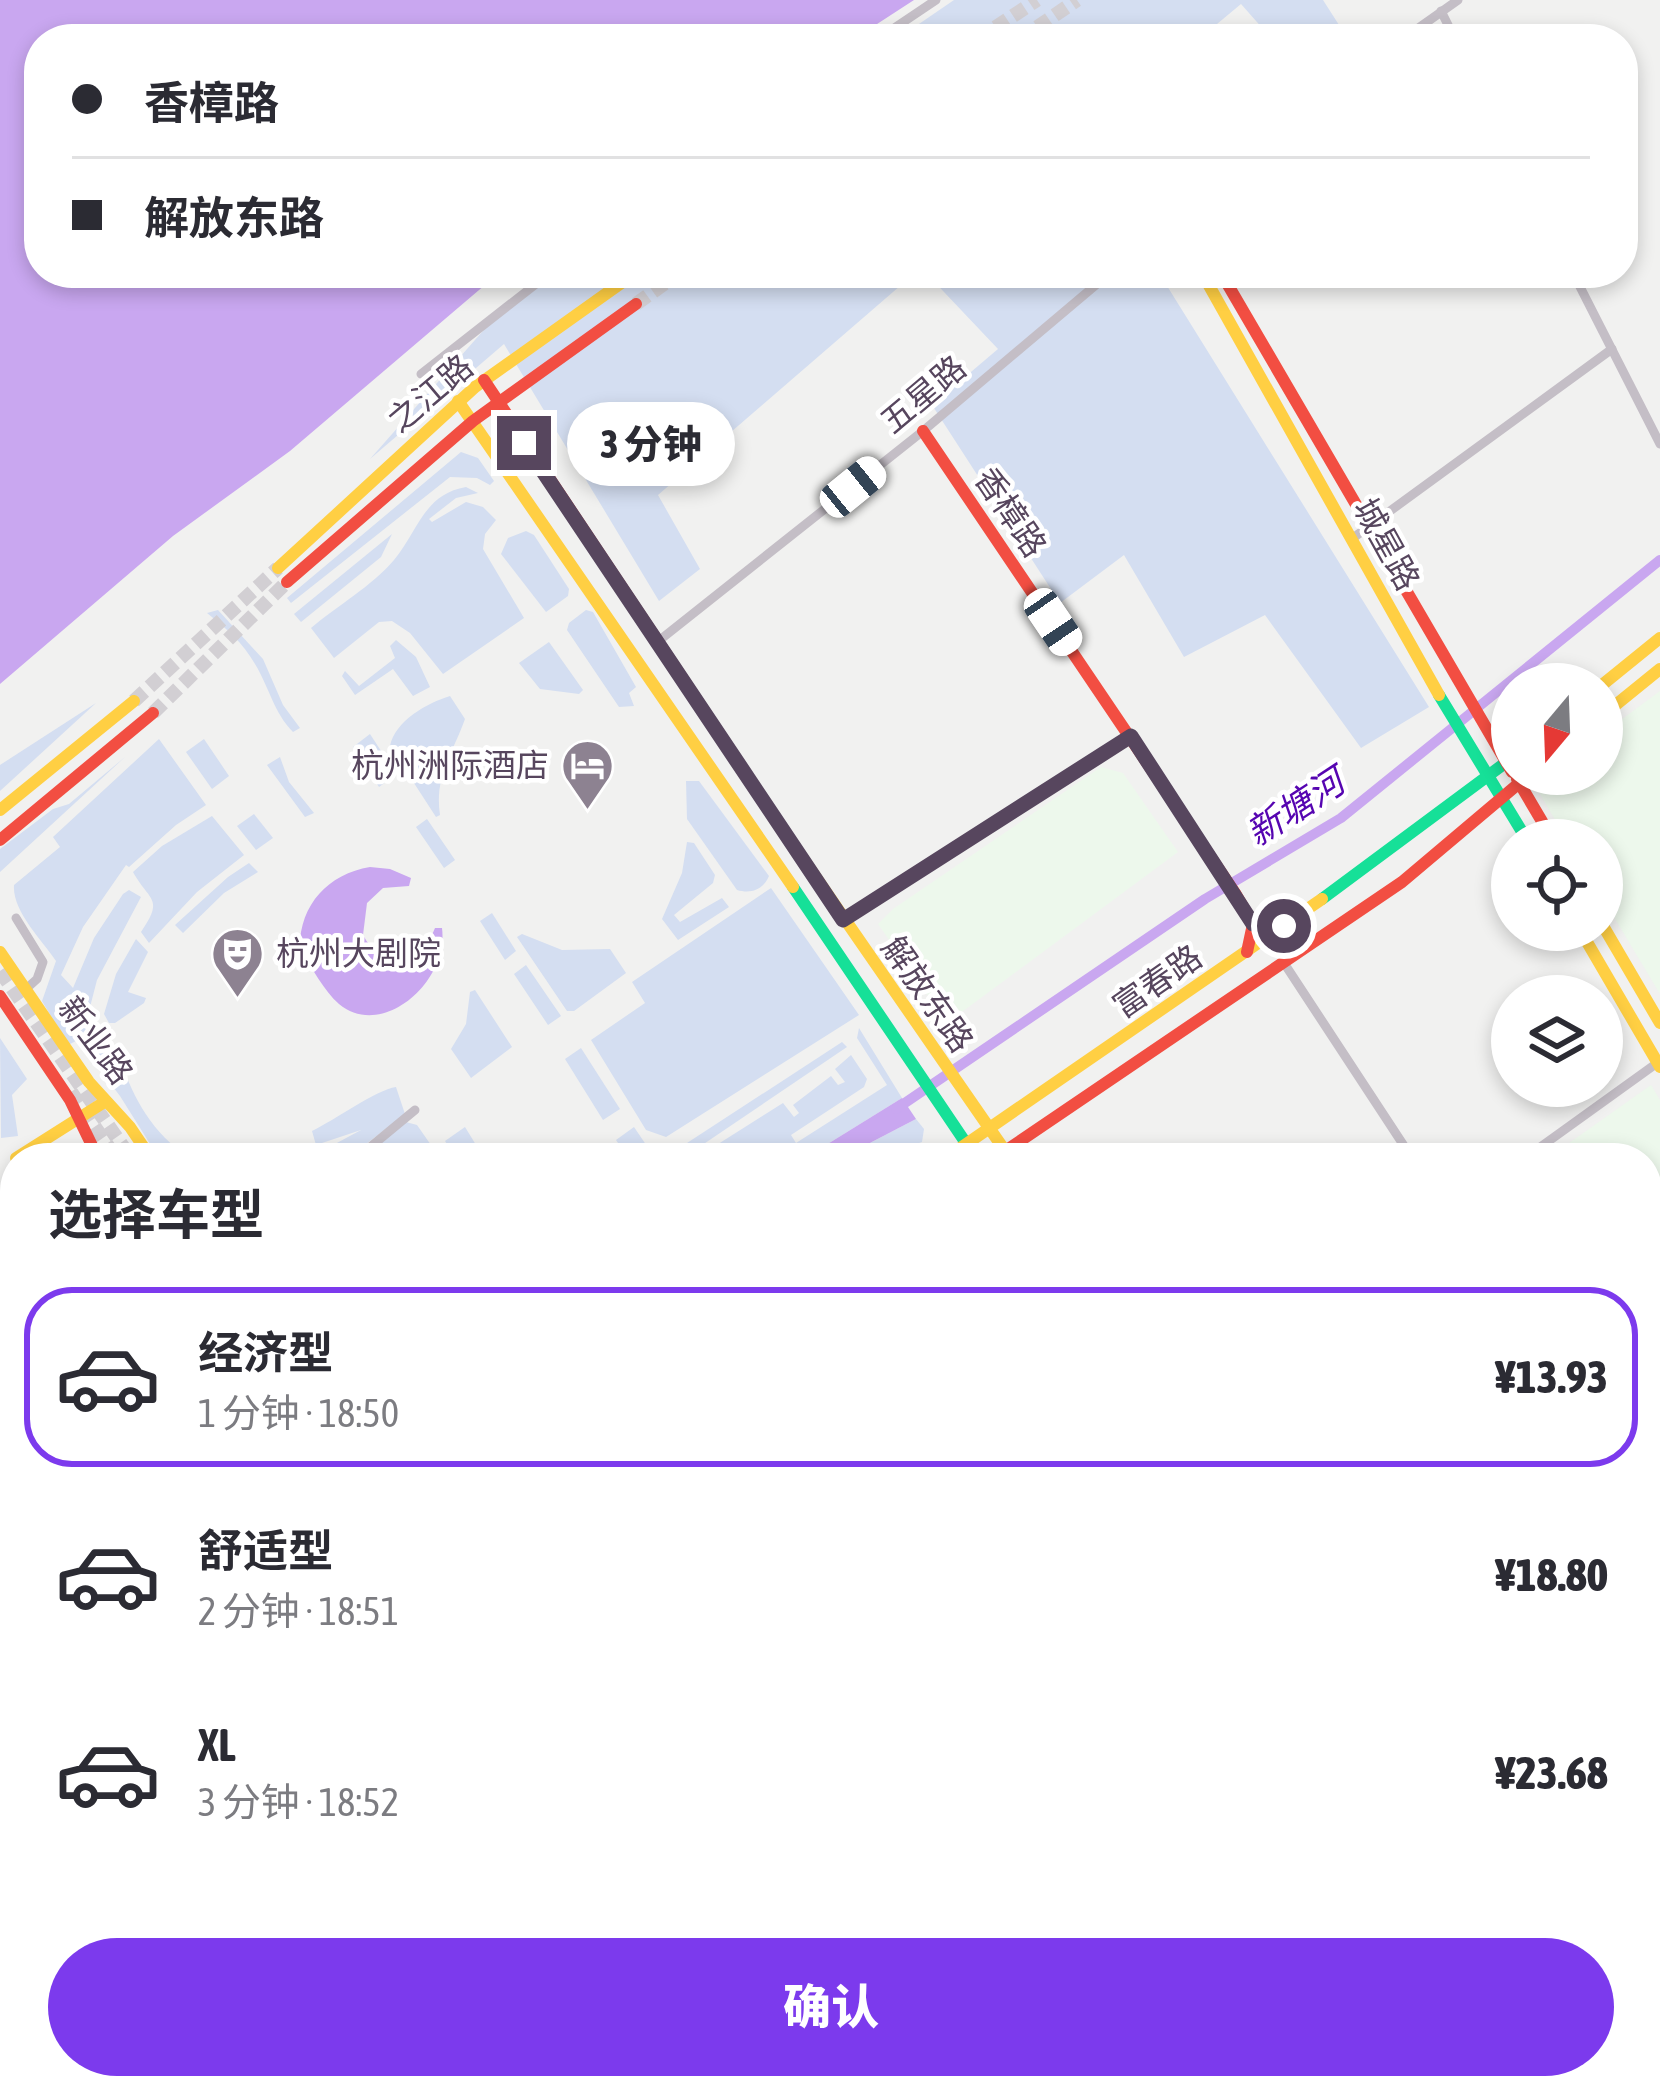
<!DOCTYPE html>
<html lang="zh">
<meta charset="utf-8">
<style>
:root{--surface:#fff;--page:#f7f7f7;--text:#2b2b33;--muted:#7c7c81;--line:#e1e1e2;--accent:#7c3aed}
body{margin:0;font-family:"Asap Condensed","Noto Sans SC",sans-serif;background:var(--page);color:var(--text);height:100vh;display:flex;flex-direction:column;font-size:45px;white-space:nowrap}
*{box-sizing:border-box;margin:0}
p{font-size:39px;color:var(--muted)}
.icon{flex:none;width:66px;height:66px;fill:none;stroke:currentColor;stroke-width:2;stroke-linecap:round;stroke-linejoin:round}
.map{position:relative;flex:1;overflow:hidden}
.drawer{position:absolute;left:0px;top:1143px;width:1662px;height:957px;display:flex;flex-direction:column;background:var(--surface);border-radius:48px 48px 0 0;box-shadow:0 6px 18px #0003}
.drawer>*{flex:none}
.guide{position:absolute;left:24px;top:24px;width:1614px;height:264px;border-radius:48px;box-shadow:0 6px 18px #0003;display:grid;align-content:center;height:264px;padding:0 48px;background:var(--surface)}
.needle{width:78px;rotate:199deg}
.tools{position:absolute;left:1491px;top:663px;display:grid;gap:24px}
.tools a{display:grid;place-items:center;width:132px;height:132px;border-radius:50%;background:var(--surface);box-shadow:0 6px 18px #0003;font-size:60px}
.end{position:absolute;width:54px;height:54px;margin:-27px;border:15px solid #57465e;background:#fff;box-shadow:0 0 0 6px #fff}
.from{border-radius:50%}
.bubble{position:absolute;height:84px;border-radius:42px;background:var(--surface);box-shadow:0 6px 18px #0003;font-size:39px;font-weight:800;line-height:84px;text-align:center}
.car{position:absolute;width:36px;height:72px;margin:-36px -18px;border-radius:15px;box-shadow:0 0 9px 3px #0007;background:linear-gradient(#fff 24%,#345 0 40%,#fff 0 76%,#345 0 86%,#fff 0)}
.guide b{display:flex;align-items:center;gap:42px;height:114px;font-size:45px}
.guide b+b{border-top:3px solid var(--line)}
.guide i{width:30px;height:30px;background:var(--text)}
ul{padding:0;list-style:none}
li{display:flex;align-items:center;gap:36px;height:180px;margin:0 24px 18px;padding:0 24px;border:6px solid transparent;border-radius:48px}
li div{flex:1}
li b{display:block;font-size:45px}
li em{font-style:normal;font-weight:800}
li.active{border-color:var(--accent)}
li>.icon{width:108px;height:108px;stroke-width:1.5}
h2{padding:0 48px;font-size:54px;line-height:144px}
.action{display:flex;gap:24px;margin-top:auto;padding:24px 48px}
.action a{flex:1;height:138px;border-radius:72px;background:var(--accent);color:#fff;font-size:48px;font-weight:800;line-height:138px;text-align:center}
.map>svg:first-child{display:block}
</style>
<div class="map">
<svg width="1660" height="2099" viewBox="0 0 1660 2099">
<rect width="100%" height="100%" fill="#f1f1f0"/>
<g fill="#edf8ec">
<polygon points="1660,691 1660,994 1602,897 1602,840 1567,840 1534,784 1548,774 1602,774 1602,734"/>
<polygon points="1101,767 1123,773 1178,852 947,1023 878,924 893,909"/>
<polygon points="1651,1085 1660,1100 1660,1297 1647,1307 1647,1158 1548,1158"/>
<polygon points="227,2085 302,2085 313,2099 209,2099"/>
</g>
<polygon fill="#e3e2e2" points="1660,1694 1660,1788 1654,1790 1647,1788 1647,1701"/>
<g fill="#d4def1">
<polygon points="954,0 1323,0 1348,39 1272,39 1241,4 1199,39 897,39"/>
<polygon points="557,273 915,273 658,495 700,569 659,601 504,344 370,459 497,315"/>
<polygon points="926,273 1159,273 1429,707 1361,748 1265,615 1184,657 1124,555 1060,603 932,405 998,349"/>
<polygon points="461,452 478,458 494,481 490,485 477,478 450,477 291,603 287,598"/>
<path d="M466 487 478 493 456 498 429 519 432 522 466 502 483 507 496 520 485 534 483 549 524 618 443 674 410 633 392 621 379 622 334 658 311 628C337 606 372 586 394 560 418 531 424 494 466 487Z"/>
<polygon points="526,531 534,535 569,589 568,596 546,612 501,554 508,538"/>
<polygon points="392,534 381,557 301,622 294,614"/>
<path d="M218 610 263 659 283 705 300 728 293 732C274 713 269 687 255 664 243 643 226 628 207 613Z"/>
<polygon points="586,610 593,612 636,687 629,693 634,706 619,707 567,630 569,623"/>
<polygon points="396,640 416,657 430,687 413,696 393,669 355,695 342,676 345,671 359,686 395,658 390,646"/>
<polygon points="549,642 583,690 579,694 540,689 519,663"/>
<path d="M450 696 465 719C453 753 434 776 440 815L436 817 390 746C395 721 427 703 450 696Z"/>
<polygon points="96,703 0,791 0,765"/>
<polygon points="370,734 396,774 379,787 353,747"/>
<path d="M159 739 206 805 176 825 129 867 126 865 83 927 61 975 73 988 94 938 123 894 129 890 141 897 97 980 90 1007 96 1026 92 1033 68 1045 42 1001 56 961C42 940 12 911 14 885L60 847 53 837Z"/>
<polygon points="204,739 229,776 212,789 186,752"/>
<polygon points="125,757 0,872 0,849 53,809 69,804"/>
<polygon points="280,757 289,782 314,813 305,817 267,765"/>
<path d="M686 781H699L769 876C763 890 751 894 737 890L687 819Z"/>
<polygon points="254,814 273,838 256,850 237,826"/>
<path d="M212 816 244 855 197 892 149 943 141 932C165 898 149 901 133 872L162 846Z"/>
<polygon points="427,819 455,860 444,868 416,827"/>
<polygon points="687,842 694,843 715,875 713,883 674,915 680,922 722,898 729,907 678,940 662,919 682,873"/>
<polygon points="249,863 258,872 224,893 183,933 175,925 228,877"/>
<polygon points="771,888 859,1015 666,1137 646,1130 591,1040 645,1003 632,982"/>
<polygon points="492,913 516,951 505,960 480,921"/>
<polygon points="522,934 562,950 610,949 626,973 574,1011 567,1011 517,937"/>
<polygon points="136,939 148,952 128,992 146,998 144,1003 115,1023 109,1023 104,1014 116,974"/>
<polygon points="526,965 561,1016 548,1025 514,974"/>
<polygon points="475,990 512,1047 471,1078 451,1049 466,1024 470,992"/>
<polygon points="859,1028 902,1098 805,1158 696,1158 783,1103 794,1117 799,1113 793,1105 831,1076 838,1085 845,1082 835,1069 851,1055 867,1079 864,1087 791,1135 796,1143 887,1085 857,1038"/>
<polygon points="0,1038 27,1079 12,1095 18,1136 1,1138"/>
<polygon points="842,1042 847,1047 683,1158 664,1158"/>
<path d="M107 1043 115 1046C130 1088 142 1119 177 1149V1158L157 1155 120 1096 90 1057V1052Z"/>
<polygon points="581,1048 620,1109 603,1120 565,1059"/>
<path d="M396 1087 405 1114 348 1158H309L361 1130 316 1145 312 1131C335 1120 376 1090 396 1087Z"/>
<path d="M916 1119 924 1129 922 1142C893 1153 871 1158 841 1158Z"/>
<polygon points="402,1121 417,1125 440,1158 365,1158"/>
<polygon points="465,1127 484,1158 456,1158 445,1141"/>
<polygon points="634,1127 655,1158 628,1158 616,1140"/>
</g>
<g fill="#c9a7f0">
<polygon points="0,0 914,0 854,39 39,39 39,273 499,273 290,451 173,536 0,684"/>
<path d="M370 867 390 869 411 878 409 886 383 888 367 903 363 935C382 971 421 964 435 928H442C449 982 382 1040 339 1004 324 991 312 967 300 951 298 907 327 874 370 867Z"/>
<polygon points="902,1098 916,1119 841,1158 805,1158"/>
</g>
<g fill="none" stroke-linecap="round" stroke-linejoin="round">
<g stroke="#c9a7f0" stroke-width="10">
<polyline points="896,1109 1205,899 1341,818 1660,560"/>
<polyline points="0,1712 15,1702"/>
<polyline points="1489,2085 1493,2099"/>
</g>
<g stroke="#d2cfd3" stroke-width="12" stroke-dasharray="12 6" stroke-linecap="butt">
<polyline points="718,2099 737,2085"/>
<polyline points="737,2099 756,2085"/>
</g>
<g stroke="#d2cfd3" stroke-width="14" stroke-dasharray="14 7" stroke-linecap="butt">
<polyline points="978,39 1037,0"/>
<polyline points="1020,39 1077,0"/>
<polyline points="636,304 679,273"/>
<polyline points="134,701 278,568"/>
<polyline points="153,713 287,582"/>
<polyline points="0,971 131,1158"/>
<polyline points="71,1092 116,1158"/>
</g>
<g stroke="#c4bec6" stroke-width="9">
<polyline points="1441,11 1455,39"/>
<polyline points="878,39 936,0"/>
<polyline points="1403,39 1458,0"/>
<polyline points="1573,273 1660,444"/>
<polyline points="421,374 550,273"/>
<polyline points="1353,538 1612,349"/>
<polyline points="656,643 923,431 1110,273"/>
<polyline points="16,918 43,962 37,979 26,989"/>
<polyline points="843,920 1131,737"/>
<polyline points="1284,963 1412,1158"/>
<polyline points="357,1158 415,1110"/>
<polyline points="1525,1158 1660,1061"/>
<polyline points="0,1484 15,1474"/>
<polyline points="0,1626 15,1649"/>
<polyline points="1647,1803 1660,1799"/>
<polyline points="316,2085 327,2099"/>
</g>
<g stroke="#16e098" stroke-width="12">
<polyline points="1439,695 1527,840"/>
<polyline points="793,887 976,1158"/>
<polyline points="1322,899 1512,758"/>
<polyline points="1647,1889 1660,1897"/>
<polyline points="0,2084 13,2099"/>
<polyline points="720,2085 728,2099"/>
<polyline points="753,2085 763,2099"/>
</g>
<g stroke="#ffcf43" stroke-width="12">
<polyline points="1202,273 1439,695"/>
<polyline points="458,401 793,887"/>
<polyline points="278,568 475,387 631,276"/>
<polyline points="1602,685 1660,638"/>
<polyline points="1602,716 1660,669"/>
<polyline points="0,810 134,701"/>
<polyline points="790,840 1010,1158"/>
<polyline points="1602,924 1660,1023"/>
<polyline points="1580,930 1660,1067"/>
<polyline points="0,952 89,1082 130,1127 151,1158"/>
<polyline points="16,1158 106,1101"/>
<polyline points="946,1158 1322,899"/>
<polyline points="1647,1388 1660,1377"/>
<polyline points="0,1818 15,1808"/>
<polyline points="695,2099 714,2085"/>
</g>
<g stroke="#f24e42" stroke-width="12">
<polyline points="1221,273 1512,772"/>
<polyline points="484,380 790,840"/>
<polyline points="923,431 1235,893 1253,924 1247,952"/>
<polyline points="287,582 473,421 636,304"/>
<polyline points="1517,779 1553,840"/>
<polyline points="0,840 153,713"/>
<polyline points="0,996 70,1100 98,1158"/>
<polyline points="995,1158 1402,882 1530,774"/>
<polyline points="1647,1424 1660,1412"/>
<polyline points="0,1788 15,1776"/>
<polyline points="1647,1864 1660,1873"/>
<polyline points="189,2099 207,2085"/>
<polyline points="1655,2099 1660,2090"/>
</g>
</g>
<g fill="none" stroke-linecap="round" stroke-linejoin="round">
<polyline stroke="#57465e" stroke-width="15" points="524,443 843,920 1131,736 1253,924 1284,926"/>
</g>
<defs>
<symbol id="hotel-pin" viewBox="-11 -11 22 30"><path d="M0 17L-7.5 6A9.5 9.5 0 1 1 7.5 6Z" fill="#8d8291" stroke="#fff"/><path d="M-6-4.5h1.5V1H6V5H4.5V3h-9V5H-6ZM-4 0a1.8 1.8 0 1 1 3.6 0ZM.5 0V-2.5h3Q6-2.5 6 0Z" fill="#fff"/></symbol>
<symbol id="theatre-pin" viewBox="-11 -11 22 30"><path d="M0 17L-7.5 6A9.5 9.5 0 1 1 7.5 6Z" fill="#8d8291" stroke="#fff"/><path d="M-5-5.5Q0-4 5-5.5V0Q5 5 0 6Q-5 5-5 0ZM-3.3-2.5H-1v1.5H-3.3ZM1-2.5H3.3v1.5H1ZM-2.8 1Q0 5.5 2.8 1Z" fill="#fff"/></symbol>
</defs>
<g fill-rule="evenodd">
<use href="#hotel-pin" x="558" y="736" width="59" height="81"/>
<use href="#theatre-pin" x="208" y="924" width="59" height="81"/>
</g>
<g text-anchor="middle" stroke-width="9" stroke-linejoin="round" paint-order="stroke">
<g font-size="33" fill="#57465e" stroke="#fff">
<text transform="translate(430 393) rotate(-40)" y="12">之江路</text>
<text transform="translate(923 394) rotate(-40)" y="12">五星路</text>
<text transform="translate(1011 512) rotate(56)" y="12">香樟路</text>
<text transform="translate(1387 544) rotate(61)" y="12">城星路</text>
<text transform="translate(1157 981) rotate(-35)" y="12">富春路</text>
<text transform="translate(928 994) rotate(55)" y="12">解放东路</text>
<text transform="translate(96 1040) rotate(53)" y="12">新业路</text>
</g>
<g font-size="33" fill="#57465e" stroke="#fff" text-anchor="end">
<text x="549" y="777">杭州洲际酒店</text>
<text x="276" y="965" text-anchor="start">杭州大剧院</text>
</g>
<g font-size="36" font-style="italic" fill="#5605b1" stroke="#fff">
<text transform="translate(1295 807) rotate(-33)" y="13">新塘河</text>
</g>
</g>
</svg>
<div class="tools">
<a><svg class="needle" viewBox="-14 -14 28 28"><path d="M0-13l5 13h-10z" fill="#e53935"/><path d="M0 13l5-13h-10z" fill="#7c7c81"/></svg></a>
<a><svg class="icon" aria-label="locate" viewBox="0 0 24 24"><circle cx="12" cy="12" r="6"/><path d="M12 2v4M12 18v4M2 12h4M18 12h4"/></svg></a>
<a><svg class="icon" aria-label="layers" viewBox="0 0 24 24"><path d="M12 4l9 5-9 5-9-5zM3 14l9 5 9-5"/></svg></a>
</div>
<i class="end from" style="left:1284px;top:926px"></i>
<i class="end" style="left:524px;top:443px"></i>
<div class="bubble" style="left:567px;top:402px;width:168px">3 分钟</div>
<i class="car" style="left:853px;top:487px;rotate:51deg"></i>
<i class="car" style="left:1053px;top:622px;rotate:146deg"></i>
<div class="guide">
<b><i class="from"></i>香樟路</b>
<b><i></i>解放东路</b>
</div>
<section class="drawer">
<h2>选择车型</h2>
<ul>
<li class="active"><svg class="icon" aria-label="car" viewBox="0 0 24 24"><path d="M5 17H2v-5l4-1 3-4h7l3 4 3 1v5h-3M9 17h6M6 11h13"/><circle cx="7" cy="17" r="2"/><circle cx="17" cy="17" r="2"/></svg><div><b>经济型</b><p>1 分钟 · 18:50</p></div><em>¥13.93</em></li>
<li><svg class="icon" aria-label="car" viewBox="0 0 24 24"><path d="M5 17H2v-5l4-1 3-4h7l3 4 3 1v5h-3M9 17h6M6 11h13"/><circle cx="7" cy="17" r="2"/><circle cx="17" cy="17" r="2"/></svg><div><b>舒适型</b><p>2 分钟 · 18:51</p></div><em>¥18.80</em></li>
<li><svg class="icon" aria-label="car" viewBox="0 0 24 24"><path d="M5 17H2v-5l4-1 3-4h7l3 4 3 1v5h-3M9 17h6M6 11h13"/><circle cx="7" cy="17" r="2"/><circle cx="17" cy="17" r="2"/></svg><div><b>XL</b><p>3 分钟 · 18:52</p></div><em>¥23.68</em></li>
</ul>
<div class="action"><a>确认</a></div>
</section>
</div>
